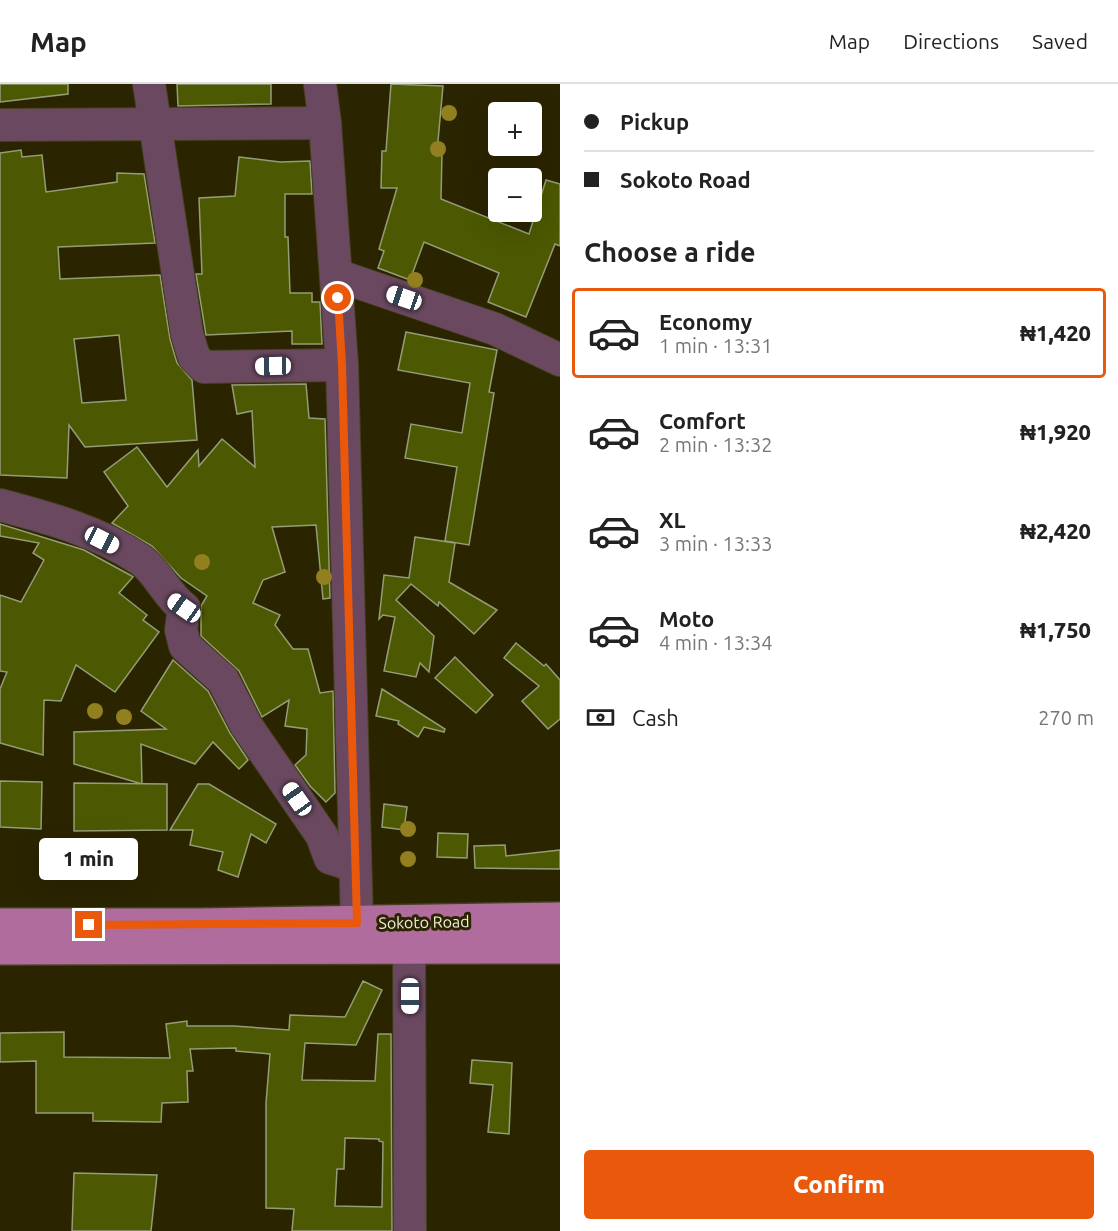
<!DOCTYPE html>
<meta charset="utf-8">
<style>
:root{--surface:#fff;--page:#f6f6f6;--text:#222;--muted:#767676;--line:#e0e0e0;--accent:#ea580c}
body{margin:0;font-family:Ubuntu,sans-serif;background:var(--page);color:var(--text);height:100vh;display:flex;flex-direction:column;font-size:22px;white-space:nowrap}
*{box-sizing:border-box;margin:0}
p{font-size:20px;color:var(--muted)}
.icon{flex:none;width:33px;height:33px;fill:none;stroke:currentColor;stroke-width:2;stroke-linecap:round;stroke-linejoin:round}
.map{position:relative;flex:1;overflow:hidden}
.details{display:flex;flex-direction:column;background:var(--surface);width:558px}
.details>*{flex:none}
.banner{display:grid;align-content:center;height:132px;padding:0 24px;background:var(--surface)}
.buttons{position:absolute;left:488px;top:18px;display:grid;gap:12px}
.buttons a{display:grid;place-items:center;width:54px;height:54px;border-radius:6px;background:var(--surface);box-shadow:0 6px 24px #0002;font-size:30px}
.end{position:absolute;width:27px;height:27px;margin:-14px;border:8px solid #ea580c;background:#fff;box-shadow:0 0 0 3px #fff}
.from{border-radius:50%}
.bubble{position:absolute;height:42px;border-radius:6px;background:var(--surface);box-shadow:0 6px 24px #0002;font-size:20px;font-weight:800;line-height:42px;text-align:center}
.car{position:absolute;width:18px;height:36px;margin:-18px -9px;border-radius:8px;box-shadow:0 0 4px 2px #0007;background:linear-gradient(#fff 24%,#345 0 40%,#fff 0 76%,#345 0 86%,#fff 0)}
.banner b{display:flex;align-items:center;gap:21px;height:57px;font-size:22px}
.banner b+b{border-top:2px solid var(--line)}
.banner i{width:15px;height:15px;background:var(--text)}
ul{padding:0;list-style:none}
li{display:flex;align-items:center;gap:18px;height:90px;margin:0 12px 9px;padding:0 12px;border:3px solid transparent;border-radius:6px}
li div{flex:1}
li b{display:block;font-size:22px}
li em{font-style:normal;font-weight:800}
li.selected{border-color:var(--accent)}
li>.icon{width:54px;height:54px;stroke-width:1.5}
h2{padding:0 24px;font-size:27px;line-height:72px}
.pay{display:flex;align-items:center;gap:15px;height:66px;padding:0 24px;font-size:22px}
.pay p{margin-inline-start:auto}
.primary-button{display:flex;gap:12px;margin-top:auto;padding:12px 24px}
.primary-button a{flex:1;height:69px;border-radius:6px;background:var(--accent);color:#fff;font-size:24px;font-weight:800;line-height:69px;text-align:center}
header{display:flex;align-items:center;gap:36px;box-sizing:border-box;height:84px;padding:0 30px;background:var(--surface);border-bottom:2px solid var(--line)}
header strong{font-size:28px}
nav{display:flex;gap:33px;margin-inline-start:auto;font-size:21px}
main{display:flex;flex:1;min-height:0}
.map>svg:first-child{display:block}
</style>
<header>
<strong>Map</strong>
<nav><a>Map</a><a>Directions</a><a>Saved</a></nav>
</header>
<main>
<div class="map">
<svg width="560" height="1147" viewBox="0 0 560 1147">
<rect width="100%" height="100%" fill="#2b2400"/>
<g fill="#4c5802" stroke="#949d78" stroke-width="1.5" fill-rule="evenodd">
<polygon points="0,0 68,0 68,10 0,18"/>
<polygon points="177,0 271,0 271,20 178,22"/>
<polygon points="391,0 443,2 437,68 442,68 441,115 529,150 546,96 560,100 560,162 555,160 526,233 488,218 499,189 424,158 410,196 378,184 384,167 379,165 397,104 381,104 382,67 386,67"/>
<path d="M21 66 22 73 42 71 46 108 117 98V89L144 90 155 159 58 163 60 195 160 191 170 255 177 279 192 296 197 356 85 363 69 341 67 394 0 391V69ZM119 251 126 316 82 319 74 255Z"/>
<polygon points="239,73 280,78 310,77 312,110 285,110 285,153 288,153 290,209 312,209 312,218 320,218 322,260 292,260 292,247 206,251 196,190 202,190 199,114 235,112"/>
<polygon points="406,248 497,266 489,308 494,309 469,461 445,457 457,383 405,374 411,340 462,349 470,299 398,286"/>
<polygon points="306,300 309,334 325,335 330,514 323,515 316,441 272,443 285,488 263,496 253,519 280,531 275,541 293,565 308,565 320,609 333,607 335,709 326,718 310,702 295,681 306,671 307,645 285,642 289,616 262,633 239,587 201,552 201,522 207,512 181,494 152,462 112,439 128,422 104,388 137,363 167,403 198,366 199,382 222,355 255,383 252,327 237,330 232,301"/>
<polygon points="0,440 84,466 130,491 133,493 119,509 147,531 143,536 159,548 115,608 76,581 61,617 44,616 43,671 0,659 0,605 7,588 0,587 0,511 21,518 44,476 33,469 39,459 0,452"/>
<polygon points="415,453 455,459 449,498 497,526 474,550 439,518 438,522 411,500 396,516 434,552 429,588 420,579 416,593 384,587 395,533 383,531 379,535 384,491 409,494"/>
<polygon points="516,559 544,582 546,580 560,596 560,635 548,645 522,617 539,602 504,574"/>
<polygon points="455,573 493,611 476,629 435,594"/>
<polygon points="173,576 208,607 230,649 248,676 239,685 213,658 195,680 141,660 142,700 74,680 74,648 166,645 141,627"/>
<polygon points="382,605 445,645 444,648 424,643 418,653 398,640 399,637 376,632"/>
<polygon points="0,697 42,698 41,745 0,743"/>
<polygon points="74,699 167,700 167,746 74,747"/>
<polygon points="198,700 209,700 276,740 266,759 251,750 238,793 218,786 223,768 190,761 193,746 170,746"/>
<polygon points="384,720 407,723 404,746 382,743"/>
<polygon points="438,749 468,750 467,774 437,773"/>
<polygon points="505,761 506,772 560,766 560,785 475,784 474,762"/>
<path d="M363 897 382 906 356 961 305 959 302 996 375 997 378 950H391L392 1147H292L294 1125 266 1124V1019L270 970 236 967V964L190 965 193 987H187L188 1018 162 1019 161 1038 93 1037V1029H36V977L0 978V949L64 948V973L170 974 166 940 187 937V942H234L289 946 290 931 345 933ZM345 1054 379 1055V1057L383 1058 382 1123 335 1122 337 1085H344Z"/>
<polygon points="472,976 512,979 509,1050 488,1048 493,1001 470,999"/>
<polygon points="74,1089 157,1091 151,1147 72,1147"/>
</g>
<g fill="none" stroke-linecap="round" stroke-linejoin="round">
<defs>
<g id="minor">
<polyline points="149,0 187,250 194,273 204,283 342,281"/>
<polyline points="320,0 325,39 342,281 357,839"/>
<polyline points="0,41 325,39"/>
<polyline points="336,191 495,245 560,276"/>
<path d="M0 421C49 434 98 447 141 476 159 489 166 511 184 524L181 546 185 562 223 596 246 641 322 752 330 774 355 782"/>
<polyline points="409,838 410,1147"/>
</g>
<g id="major">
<polyline points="0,841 200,841 560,835"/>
<polyline points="0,864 560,863"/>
</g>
</defs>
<use href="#minor" stroke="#47401f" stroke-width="34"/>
<use href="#major" stroke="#47401f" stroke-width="36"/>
<use href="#minor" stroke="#6a4960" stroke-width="32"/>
<use href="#major" stroke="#af6c9c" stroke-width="33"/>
</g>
<g fill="#917f20">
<circle cx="449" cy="29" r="8"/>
<circle cx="438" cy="65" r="8"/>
<circle cx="415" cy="196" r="8"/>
<circle cx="202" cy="478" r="8"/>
<circle cx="324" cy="493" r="8"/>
<circle cx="95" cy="627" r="8"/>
<circle cx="124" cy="633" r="8"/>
<circle cx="408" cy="745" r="8"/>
<circle cx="408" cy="775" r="8"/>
</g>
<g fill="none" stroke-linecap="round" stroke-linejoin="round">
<polyline stroke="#ea580c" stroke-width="8" points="89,841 357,839 342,281 338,214"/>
</g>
<g text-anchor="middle" stroke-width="6" stroke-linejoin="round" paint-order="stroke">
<g font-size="16" fill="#f2eeda" stroke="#2b2400">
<text transform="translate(424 838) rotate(-1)" y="6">Sokoto Road</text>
</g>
</g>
</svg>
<div class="buttons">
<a>+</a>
<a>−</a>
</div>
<i class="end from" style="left:338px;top:214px"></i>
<i class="end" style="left:89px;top:841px"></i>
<div class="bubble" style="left:39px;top:754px;width:99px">1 min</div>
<i class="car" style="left:404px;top:214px;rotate:289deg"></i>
<i class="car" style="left:273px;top:282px;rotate:269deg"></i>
<i class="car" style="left:102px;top:456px;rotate:117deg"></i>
<i class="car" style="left:184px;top:524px;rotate:305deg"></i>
<i class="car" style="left:297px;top:715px;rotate:325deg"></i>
<i class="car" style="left:410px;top:912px;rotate:180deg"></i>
</div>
<section class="details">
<div class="banner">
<b><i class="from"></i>Pickup</b>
<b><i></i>Sokoto Road</b>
</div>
<h2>Choose a ride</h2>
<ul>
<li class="selected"><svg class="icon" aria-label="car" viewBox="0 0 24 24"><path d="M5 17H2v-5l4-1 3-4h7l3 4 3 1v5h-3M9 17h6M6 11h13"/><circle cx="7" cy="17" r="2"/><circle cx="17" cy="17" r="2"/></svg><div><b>Economy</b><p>1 min · 13:31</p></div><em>₦1,420</em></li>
<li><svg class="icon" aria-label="car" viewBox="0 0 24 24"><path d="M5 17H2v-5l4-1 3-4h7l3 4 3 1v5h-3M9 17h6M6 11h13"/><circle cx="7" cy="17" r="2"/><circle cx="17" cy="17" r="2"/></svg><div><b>Comfort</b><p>2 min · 13:32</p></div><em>₦1,920</em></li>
<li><svg class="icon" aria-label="car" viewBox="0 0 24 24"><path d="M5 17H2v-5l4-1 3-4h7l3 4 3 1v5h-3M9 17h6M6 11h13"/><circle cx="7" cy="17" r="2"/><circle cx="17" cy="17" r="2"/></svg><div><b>XL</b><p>3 min · 13:33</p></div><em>₦2,420</em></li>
<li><svg class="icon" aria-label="car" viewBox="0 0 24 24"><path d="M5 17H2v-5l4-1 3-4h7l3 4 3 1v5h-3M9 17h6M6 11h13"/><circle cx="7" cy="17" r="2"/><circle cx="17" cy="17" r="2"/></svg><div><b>Moto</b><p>4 min · 13:34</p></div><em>₦1,750</em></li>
</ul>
<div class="pay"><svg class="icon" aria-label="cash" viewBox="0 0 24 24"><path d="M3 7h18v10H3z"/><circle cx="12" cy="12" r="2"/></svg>Cash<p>270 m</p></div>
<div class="primary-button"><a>Confirm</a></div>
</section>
</main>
